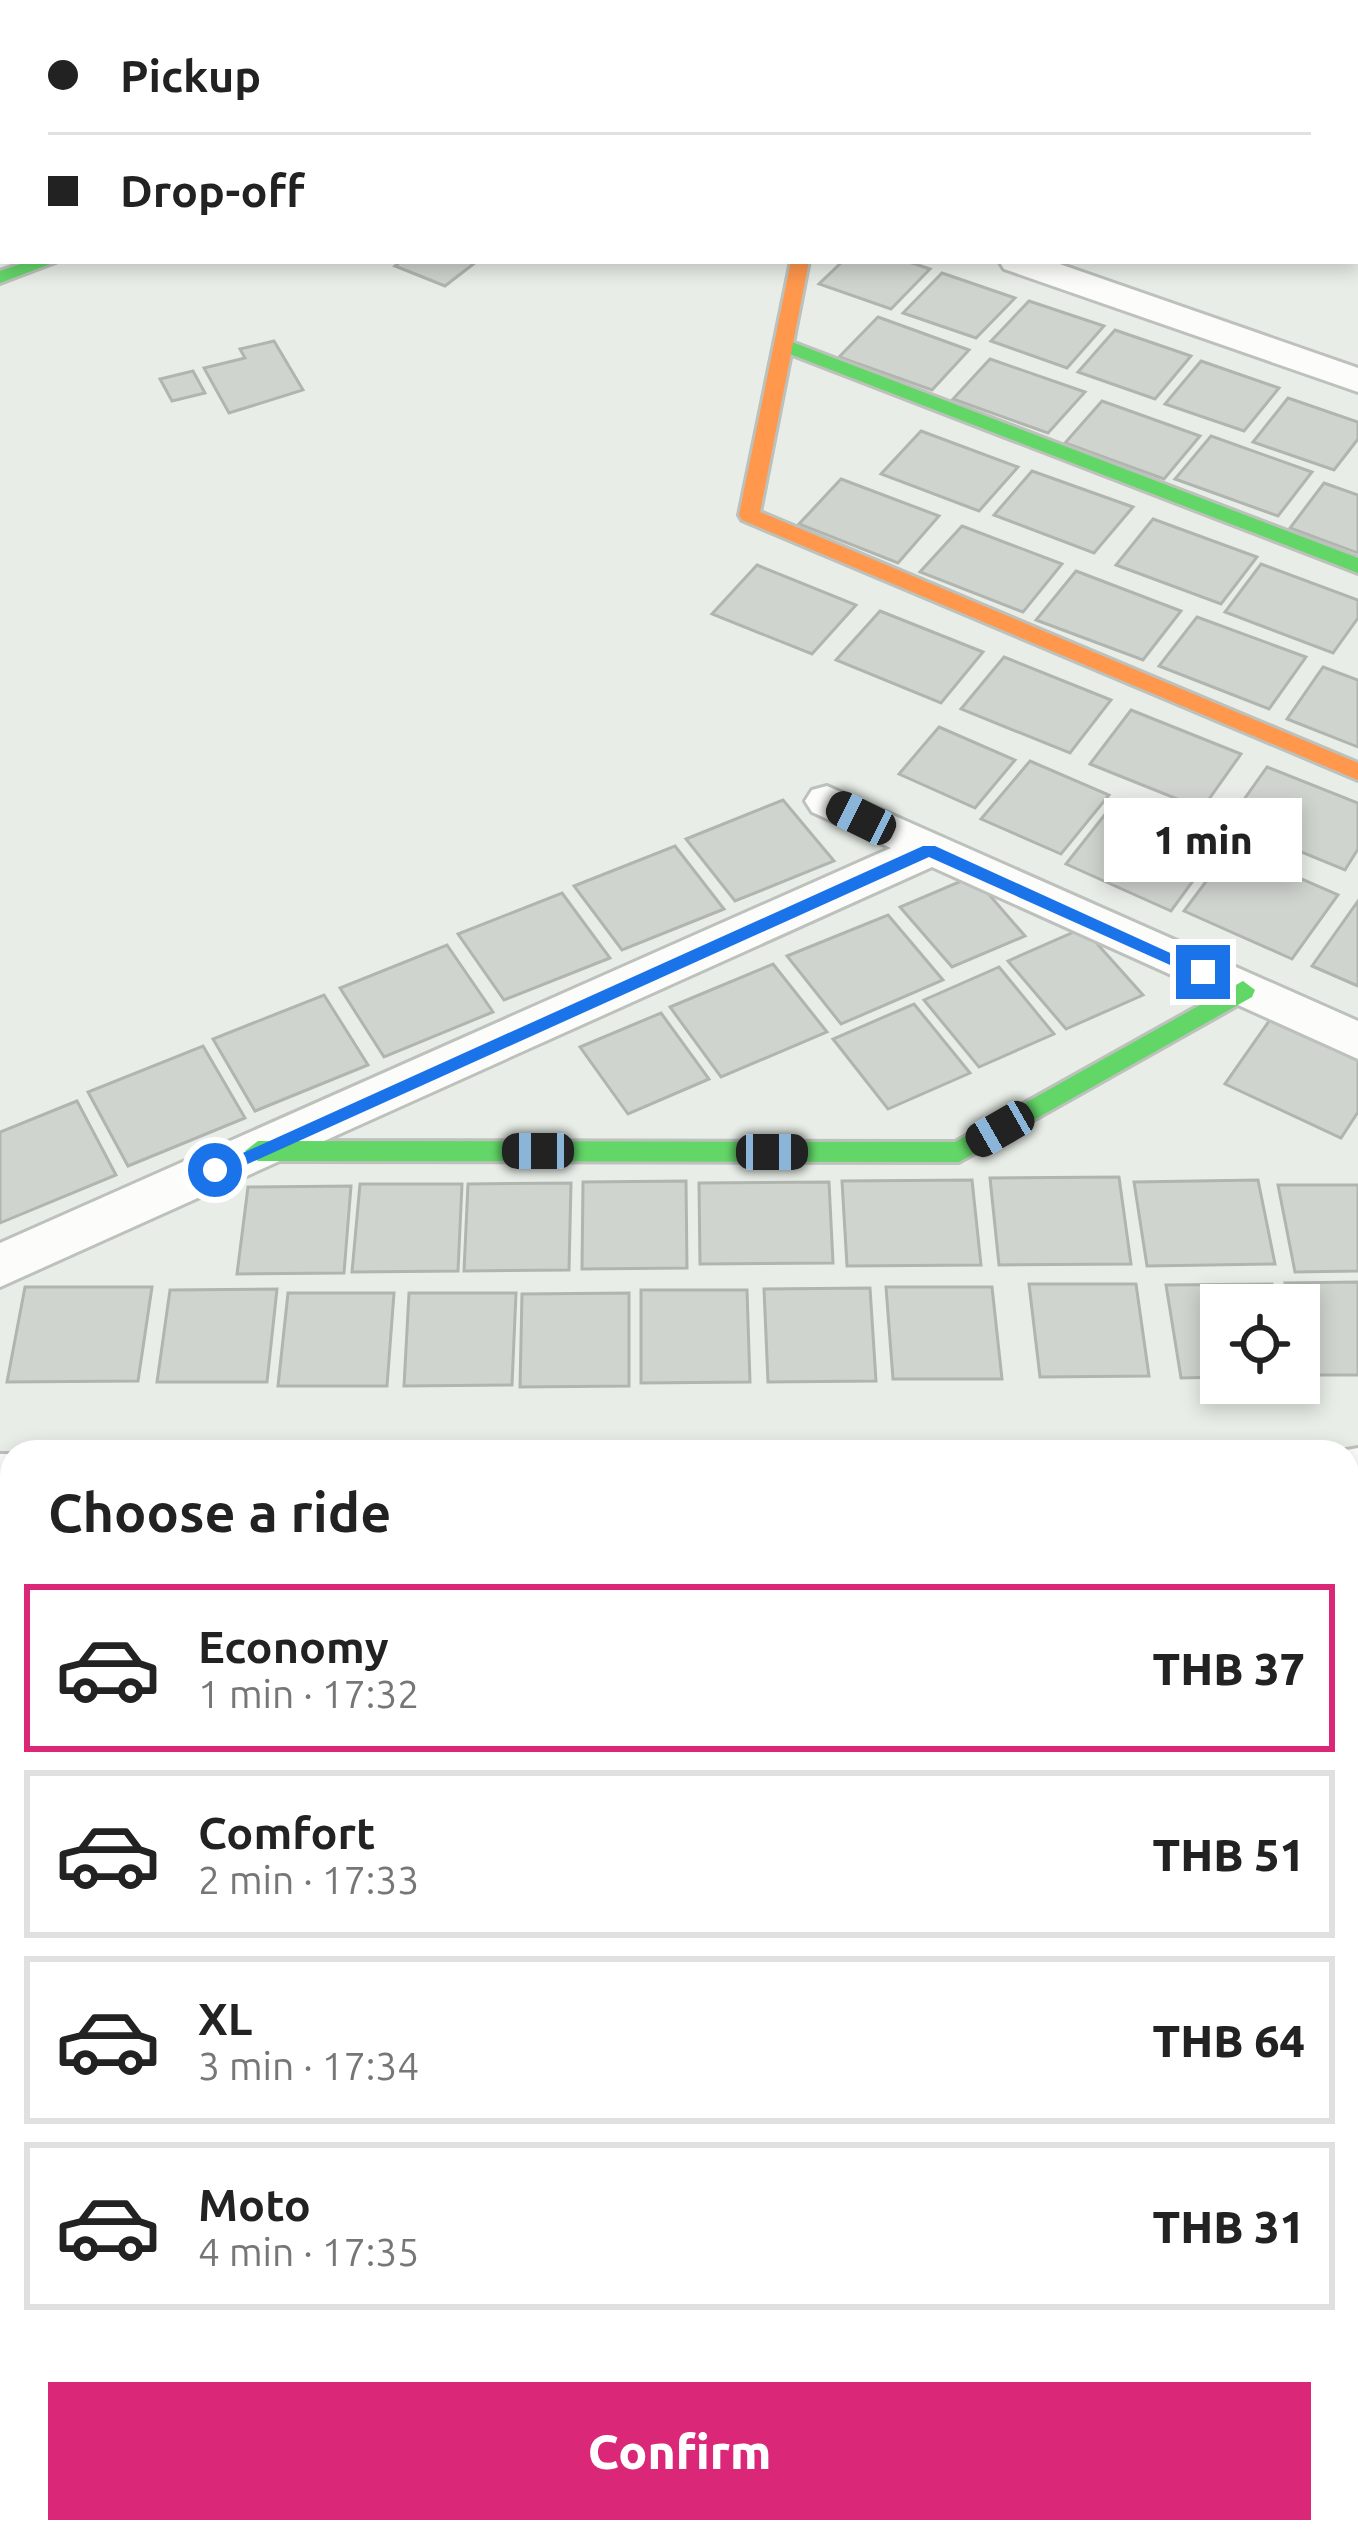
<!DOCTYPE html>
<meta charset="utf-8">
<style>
:root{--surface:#fff;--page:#f6f6f6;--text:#222;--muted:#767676;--line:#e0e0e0;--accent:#db2777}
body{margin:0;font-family:Ubuntu,sans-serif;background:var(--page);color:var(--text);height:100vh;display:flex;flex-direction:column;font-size:45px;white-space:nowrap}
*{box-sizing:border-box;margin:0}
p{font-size:39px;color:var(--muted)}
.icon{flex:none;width:66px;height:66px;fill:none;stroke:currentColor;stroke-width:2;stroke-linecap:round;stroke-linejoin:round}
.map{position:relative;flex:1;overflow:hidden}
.drawer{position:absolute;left:0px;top:1440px;width:1359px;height:1104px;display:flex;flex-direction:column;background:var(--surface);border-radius:36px 36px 0 0;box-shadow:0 6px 18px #0003}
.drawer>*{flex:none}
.hud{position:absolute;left:0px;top:0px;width:1359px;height:264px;box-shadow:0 6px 18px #0003;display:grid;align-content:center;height:264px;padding:0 48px;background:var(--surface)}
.tools{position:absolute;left:1200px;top:1284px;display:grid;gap:24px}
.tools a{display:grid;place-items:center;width:120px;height:120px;border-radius:0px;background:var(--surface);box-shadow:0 6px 18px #0003;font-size:60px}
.end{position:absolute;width:54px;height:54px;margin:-27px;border:15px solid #1a73e8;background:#fff;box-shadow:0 0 0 6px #fff}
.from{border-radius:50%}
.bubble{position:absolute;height:84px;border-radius:0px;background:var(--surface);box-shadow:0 6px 18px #0003;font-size:39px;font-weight:800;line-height:84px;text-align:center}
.car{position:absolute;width:36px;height:72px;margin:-36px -18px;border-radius:15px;box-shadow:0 0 9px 3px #0007;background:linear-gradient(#222 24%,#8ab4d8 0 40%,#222 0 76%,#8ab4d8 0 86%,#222 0)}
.hud b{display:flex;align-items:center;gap:42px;height:114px;font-size:45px}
.hud b+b{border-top:3px solid var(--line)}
.hud i{width:30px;height:30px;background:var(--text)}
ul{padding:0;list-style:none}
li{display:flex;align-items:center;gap:36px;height:168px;margin:0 24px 18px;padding:0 24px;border:6px solid var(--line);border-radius:0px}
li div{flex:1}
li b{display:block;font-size:45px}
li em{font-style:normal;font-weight:800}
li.on{border-color:var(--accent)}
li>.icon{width:108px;height:108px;stroke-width:1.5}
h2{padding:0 48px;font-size:54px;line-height:144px}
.primary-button{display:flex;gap:24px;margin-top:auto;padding:24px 48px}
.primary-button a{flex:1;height:138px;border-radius:0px;background:var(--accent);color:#fff;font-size:48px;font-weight:800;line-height:138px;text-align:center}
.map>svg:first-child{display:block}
</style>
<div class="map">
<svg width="1358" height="2544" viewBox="0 0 1358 2544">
<rect width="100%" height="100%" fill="#e8eee7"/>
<polygon fill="#c3e1ba" points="1347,2353 1358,2353 1358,2544 928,2544 927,2532 1347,2532"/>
<g fill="#cfd4ce" stroke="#b0b5af" stroke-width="3">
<polygon points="0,0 11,3 3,3 0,99"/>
<polygon points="84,0 292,0 293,2 86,3"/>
<polygon points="401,261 473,261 476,262 445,286 395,266"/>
<polygon points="843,261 906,261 930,269 891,309 819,284"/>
<polygon points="942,273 1015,298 976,338 903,313"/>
<polygon points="1029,301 1104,326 1067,368 991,341"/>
<polygon points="878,317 969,350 932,390 839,357"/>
<polygon points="1115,330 1191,356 1155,399 1078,372"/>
<polygon points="274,341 303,390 229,413 204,368 245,358 240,349"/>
<polygon points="990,359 1085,392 1048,433 953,399"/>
<polygon points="1201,361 1279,388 1244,431 1165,404"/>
<polygon points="193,371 205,393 172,401 160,379"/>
<polygon points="1288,398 1358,422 1358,439 1334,470 1253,442"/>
<polygon points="1102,401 1200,436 1164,479 1065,443"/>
<polygon points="921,431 1018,467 979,511 881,474"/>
<polygon points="1211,436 1312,472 1278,516 1175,479"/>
<polygon points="1032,471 1133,507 1094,553 994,515"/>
<polygon points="841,479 939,516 898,563 799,524"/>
<polygon points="1324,483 1358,495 1358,553 1290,528"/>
<polygon points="1153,519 1257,557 1221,604 1116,565"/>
<polygon points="962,526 1062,564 1023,612 920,572"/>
<polygon points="1261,564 1358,600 1358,618 1333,653 1225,612"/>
<polygon points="757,565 856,605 812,654 712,614"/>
<polygon points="1076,571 1181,611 1143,660 1036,620"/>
<polygon points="880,611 983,652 941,703 836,660"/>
<polygon points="1197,617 1306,657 1269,709 1159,666"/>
<polygon points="1004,657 1111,700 1070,753 961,709"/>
<polygon points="1323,667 1358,680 1358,747 1287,719"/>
<polygon points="1131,710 1241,754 1202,809 1090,764"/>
<polygon points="939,727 1015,760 975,808 899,774"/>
<polygon points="1030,761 1109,795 1061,854 981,819"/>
<polygon points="1267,767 1358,803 1358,849 1345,870 1228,822"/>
<polygon points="783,800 834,861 735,901 686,839"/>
<polygon points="1114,803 1218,847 1171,911 1066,864"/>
<polygon points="675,846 724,909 622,950 574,886"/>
<polygon points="1231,848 1338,895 1292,959 1184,911"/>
<polygon points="973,876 1025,936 952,967 900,907"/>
<polygon points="562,893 610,958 504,1000 458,934"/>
<polygon points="1358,901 1358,986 1312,966"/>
<polygon points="888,915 943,980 841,1024 787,956"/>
<polygon points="1083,928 1143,995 1066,1029 1008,961"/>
<polygon points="447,945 493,1012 384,1057 340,988"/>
<polygon points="773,964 827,1032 721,1077 670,1007"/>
<polygon points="999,967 1054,1034 979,1067 924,1000"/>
<polygon points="324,995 368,1065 255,1111 213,1039"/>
<polygon points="914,1004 970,1073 888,1109 833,1039"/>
<polygon points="661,1013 709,1079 628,1114 580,1047"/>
<polygon points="1274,1014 1358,1052 1358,1112 1341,1138 1225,1084"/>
<polygon points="203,1046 245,1118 128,1166 88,1092"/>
<polygon points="77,1101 116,1175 0,1223 0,1132"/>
<polygon points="1119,1177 1131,1264 999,1265 990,1178"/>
<polygon points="972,1180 981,1265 847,1266 842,1181"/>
<polygon points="1258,1180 1275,1264 1147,1266 1134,1182"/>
<polygon points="686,1181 687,1268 582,1269 583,1182"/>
<polygon points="829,1182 833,1263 700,1264 699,1183"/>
<polygon points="571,1183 569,1270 464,1271 468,1184"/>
<polygon points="360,1184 462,1184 458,1271 352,1272"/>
<polygon points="1278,1185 1358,1185 1358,1271 1295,1272"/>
<polygon points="351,1186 344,1273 237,1274 248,1187"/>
<polygon points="1358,1282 1358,1375 1303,1375 1299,1305 1289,1305 1285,1283"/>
<polygon points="1029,1284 1136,1284 1149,1376 1040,1377"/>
<polygon points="1272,1284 1276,1305 1221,1305 1221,1377 1181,1378 1166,1285"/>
<polygon points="25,1287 152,1287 138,1381 7,1382"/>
<polygon points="886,1287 992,1287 1002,1379 893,1379"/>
<polygon points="870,1288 876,1381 768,1382 764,1289"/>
<polygon points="277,1289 267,1382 157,1382 170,1290"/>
<polygon points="641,1290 747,1290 750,1382 641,1383"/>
<polygon points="288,1293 394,1293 387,1386 278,1386"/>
<polygon points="409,1293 516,1293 512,1385 404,1386"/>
<polygon points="629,1293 629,1386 520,1387 522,1294"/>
<polygon points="6,1538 12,1538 12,1645 0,1645 0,1574"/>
<rect x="0" y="1670" width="12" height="115"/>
<rect x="0" y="1905" width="12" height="131"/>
<rect x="1347" y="2052" width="11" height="141"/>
<polygon points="12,2059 12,2104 0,2183 0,2060"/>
<polygon points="0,2372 12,2372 12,2532 105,2534 0,2535"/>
</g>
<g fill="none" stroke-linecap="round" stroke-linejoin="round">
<defs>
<g id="street">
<polygon points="969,0 1001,0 967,3"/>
<rect x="1356" y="74" width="2" height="20"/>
<rect x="1356" y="196" width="2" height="20"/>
<polygon points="999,261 1051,261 1358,368 1358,392 1004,269"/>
<polygon points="827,786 1358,1021 1358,1059 932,867 0,1287 0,1243 891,848 812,812 805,801 812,790"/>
<polygon points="1358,1448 1358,1494 1347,1494 1347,1452 1335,1452"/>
<rect x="0" y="1454" width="12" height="48"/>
<polygon points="1347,1747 1358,1752 1358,1824 1347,1820"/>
<rect x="0" y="1820" width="12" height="58"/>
<rect x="1347" y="2257" width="11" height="66"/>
<rect x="0" y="2268" width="12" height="66"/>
</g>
<g id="fast">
<rect x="431" y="0" width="16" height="3"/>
<polygon points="30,261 58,261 0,283 0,271"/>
<polygon points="784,339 1358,558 1358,573 777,349 777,341"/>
<polygon points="1243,981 1255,990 1252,997 959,1162 258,1161 245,1151 258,1141 955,1142"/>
</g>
<polygon id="slow" points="791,261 809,261 760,512 1358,763 1358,780 742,520 739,515"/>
</defs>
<use href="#street" stroke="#bdc1bc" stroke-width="6"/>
<use href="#fast" stroke="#bdc1bc" stroke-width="6"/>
<use href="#slow" stroke="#bdc1bc" stroke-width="6"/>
<use href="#street" fill="#fcfcfb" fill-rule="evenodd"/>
<use href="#fast" fill="#63d668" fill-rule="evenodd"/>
<use href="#slow" fill="#ff974d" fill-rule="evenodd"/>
</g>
<polygon fill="#1a73e8" points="923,846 935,846 1212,972 1197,977 929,857 221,1176 205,1170"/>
</svg>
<div class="tools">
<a><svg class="icon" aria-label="locate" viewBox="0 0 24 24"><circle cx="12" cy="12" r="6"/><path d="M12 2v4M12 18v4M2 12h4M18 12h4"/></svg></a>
</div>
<i class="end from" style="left:215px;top:1170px"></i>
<i class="end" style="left:1203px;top:972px"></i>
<div class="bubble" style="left:1104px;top:798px;width:198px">1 min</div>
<i class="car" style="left:861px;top:818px;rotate:296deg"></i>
<i class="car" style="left:1000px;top:1129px;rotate:240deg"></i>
<i class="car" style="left:538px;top:1151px;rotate:270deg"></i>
<i class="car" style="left:772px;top:1152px;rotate:90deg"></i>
<div class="hud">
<b><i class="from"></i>Pickup</b>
<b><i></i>Drop-off</b>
</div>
<section class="drawer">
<h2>Choose a ride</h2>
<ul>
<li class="on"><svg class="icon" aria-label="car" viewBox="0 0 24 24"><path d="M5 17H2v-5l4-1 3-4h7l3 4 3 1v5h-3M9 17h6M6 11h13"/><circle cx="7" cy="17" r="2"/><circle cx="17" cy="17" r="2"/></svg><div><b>Economy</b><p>1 min · 17:32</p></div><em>THB 37</em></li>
<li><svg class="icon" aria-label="car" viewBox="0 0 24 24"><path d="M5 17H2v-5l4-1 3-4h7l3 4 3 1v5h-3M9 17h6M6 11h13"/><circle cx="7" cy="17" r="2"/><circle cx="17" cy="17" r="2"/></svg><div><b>Comfort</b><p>2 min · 17:33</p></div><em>THB 51</em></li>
<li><svg class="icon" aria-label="car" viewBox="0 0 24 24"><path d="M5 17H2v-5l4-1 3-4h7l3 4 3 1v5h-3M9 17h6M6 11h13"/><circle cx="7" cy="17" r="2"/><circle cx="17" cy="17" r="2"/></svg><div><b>XL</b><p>3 min · 17:34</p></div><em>THB 64</em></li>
<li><svg class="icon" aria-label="car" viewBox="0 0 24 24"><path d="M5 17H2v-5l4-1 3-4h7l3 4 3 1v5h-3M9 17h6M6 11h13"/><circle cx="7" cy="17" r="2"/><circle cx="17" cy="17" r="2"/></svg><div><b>Moto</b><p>4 min · 17:35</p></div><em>THB 31</em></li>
</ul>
<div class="primary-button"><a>Confirm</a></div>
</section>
</div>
